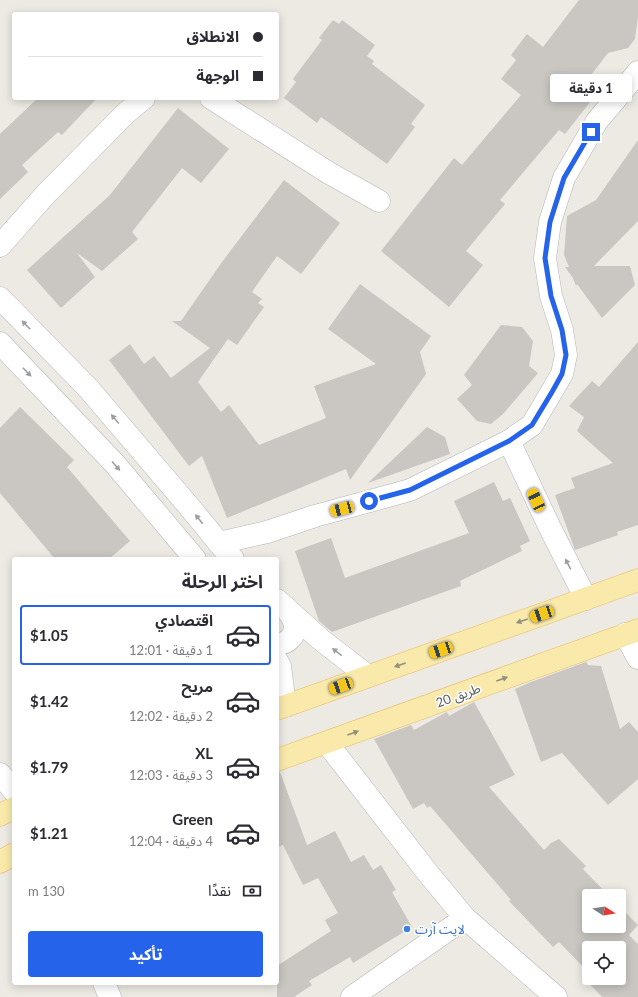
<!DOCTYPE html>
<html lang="ar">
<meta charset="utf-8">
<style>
:root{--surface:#fff;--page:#f2f2f3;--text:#2b2b33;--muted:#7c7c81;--line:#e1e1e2;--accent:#2563eb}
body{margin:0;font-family:Lato,"Noto Sans Arabic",sans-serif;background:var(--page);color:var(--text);direction:rtl;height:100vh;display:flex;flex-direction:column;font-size:15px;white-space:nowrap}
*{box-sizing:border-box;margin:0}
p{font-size:13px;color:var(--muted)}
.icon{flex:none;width:22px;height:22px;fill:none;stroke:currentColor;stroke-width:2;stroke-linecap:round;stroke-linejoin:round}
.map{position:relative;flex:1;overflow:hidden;direction:ltr}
.sheet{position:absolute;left:12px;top:557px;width:267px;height:428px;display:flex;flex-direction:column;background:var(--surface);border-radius:4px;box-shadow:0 2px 10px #0003;direction:rtl}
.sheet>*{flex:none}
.guide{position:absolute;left:12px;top:12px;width:267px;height:88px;border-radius:4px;box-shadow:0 2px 10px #0003;direction:rtl;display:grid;align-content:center;height:88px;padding:0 16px;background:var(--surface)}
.needle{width:26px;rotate:102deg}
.fabs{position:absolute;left:582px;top:889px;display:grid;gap:8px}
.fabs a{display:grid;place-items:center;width:44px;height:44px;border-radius:4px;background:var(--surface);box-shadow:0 2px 10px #0003;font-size:20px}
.end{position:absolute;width:18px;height:18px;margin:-9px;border:5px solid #2563eb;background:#fff;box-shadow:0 0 0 2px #fff}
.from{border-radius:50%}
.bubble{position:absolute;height:28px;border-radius:4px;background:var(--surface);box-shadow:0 2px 10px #0003;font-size:13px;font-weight:700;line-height:28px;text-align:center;direction:rtl}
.car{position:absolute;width:12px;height:24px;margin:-12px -6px;border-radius:5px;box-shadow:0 0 3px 1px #0007;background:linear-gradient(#f5c518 24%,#345 0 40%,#f5c518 0 76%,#345 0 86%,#f5c518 0)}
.guide b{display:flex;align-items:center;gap:14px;height:38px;font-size:15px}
.guide b+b{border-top:1px solid var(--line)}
.guide i{width:10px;height:10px;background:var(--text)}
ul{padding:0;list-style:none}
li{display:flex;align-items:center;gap:12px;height:60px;margin:0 8px 6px;padding:0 8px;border:2px solid transparent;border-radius:4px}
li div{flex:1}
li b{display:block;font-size:15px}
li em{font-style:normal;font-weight:700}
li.on{border-color:var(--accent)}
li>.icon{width:36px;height:36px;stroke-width:1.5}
h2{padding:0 16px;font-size:18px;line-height:48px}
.pay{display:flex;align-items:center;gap:10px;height:44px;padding:0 16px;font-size:15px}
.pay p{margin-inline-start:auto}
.action{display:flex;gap:8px;margin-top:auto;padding:8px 16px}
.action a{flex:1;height:46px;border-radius:4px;background:var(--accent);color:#fff;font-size:16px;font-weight:700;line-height:46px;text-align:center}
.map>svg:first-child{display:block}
</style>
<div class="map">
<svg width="638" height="997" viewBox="0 0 638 997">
<rect width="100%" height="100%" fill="#eceae2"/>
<g fill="#cac6c2" fill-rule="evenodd">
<polygon points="579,0 638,0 638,17 635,39 628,48 608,53 591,75 601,82 592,94 595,96 565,134 559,130 500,200 505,204 466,251 483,265 449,307 381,251 454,158 462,165 521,95 501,79 516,60 511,55 527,34 543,47"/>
<polygon points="333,20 339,24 342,20 375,45 367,56 374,61 372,64 425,105 411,124 415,127 387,164 321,117 317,123 284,98 296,82 293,79 322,40 319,38"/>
<polygon points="38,98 97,98 62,135 58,132 22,165 28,172 0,199 0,134"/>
<polygon points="178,108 229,149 201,183 182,168 132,232 138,239 102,271 77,253 95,277 61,308 27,270 110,195"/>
<polygon points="638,140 638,221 594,266 630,266 635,285 602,318 577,284 576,286 573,278 565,267 569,267 564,255 567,216 596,200"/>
<polygon points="284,180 340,223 301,274 277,256 252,292 262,299 258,303 264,307 237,345 228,339 198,382 221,412 229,405 259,445 326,418 314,386 376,364 328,329 360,284 431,336 420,352 426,374 350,480 346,469 227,518 202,456 189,466 109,360 130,344 144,364 154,356 171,378 210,348 172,321 181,321 222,262"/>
<polygon points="501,325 522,327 533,341 529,366 538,373 503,414 491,424 477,421 457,399 472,385 464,375"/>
<polygon points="638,342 638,525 617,532 618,535 575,550 555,495 575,488 571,478 613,463 577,431 584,417 569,406 592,381 599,387"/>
<polygon points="20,407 74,460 67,467 130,541 109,559 55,559 0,493 0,428"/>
<polygon points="427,427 445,437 450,454 368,483"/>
<polygon points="494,482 503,501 510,498 530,541 520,546 522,551 460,581 461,586 332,632 319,621 295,551 331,538 345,578 469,533 454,501"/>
<polygon points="586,662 588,665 601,666 620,729 629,722 638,732 638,779 608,805 562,753 541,762 515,689 531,682"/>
<path d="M474 702 515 775 489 787 544 850 551 843 559 839 586 866 583 869 609 896H589V926H619V906L638 925 629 935 638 944V997H602L582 976 587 971 559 942 553 947 509 901 511 900 430 806 427 808 424 803 413 809 374 739 411 725 414 730 445 713 447 712 449 716ZM589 948H619V978H589Z"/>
<polygon points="277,772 280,772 307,845 335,831 351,862 364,855 373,870 381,865 396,890 392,892 412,927 353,963 350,957 309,981 312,985 294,997 277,997 277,966 331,931 325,920 338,913 318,878 303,885 283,845 277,848"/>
</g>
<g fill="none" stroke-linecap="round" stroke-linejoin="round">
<defs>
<g id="minor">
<polyline points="211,98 329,173 379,201"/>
<polyline points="0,246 45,195 126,113 144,98"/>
<polyline points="0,298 88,388 192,510 219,543 233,559"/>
<polyline points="0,343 115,464 195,559"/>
<polyline points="509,441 550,528 586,599"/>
<polyline points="219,543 267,532 315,516 410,490 509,441 532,425 562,374 566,355 562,330 551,296 545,258 550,222 564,178 597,121 638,72"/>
<polyline points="277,600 320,639 368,676"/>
<polyline points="625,634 638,658"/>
<path d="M277 644C288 644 298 634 294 622 293 618 289 613 286 608"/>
<polyline points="277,661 280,666 285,706"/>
<polyline points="327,743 427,872 465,918 556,997"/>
<polyline points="0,774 14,791"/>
<polyline points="104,983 110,997"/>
<polyline points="352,997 465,918"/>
</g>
<g id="major">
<polyline points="277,709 638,580"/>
<polyline points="277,760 638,630"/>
<polyline points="0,815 14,808"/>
<polyline points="0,862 14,854"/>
</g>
</defs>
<use href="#minor" stroke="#b3b5b9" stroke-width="23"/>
<use href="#major" stroke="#e7bc61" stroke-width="23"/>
<use href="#minor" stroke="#fff" stroke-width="22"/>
<use href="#major" stroke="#f9e9aa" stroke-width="22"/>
</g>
<defs><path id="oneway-solid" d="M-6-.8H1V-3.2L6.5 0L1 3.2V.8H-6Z"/></defs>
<g fill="#9c9ea1">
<use href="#oneway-solid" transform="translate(26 325) rotate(-134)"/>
<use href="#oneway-solid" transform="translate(27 372) rotate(46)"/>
<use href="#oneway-solid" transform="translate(115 419) rotate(-130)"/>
<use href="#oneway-solid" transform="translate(116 466) rotate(49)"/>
<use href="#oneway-solid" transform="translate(199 519) rotate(-129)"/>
<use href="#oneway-solid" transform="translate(568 564) rotate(-117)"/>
<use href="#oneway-solid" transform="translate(337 652) rotate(-143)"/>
</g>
<g fill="#928f7b">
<use href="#oneway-solid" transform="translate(522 621) rotate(161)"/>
<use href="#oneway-solid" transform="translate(400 665) rotate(161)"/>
<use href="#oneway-solid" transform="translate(502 679) rotate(-20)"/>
<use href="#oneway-solid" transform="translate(353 733) rotate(-20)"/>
</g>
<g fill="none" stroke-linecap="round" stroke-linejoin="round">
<polyline stroke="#2563eb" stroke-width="5" points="369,501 410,490 509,441 532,425 552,392 562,374 566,355 562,330 551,296 545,258 550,222 564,178 591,132"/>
</g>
<circle fill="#3f7fe0" stroke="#fff" stroke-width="1.5" cx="407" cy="929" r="4"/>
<g text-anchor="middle" stroke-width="3" stroke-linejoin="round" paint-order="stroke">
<g font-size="13" fill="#5a5e62" stroke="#fff">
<text transform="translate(458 695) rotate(-20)" y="5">طريق 20</text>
</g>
<g font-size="13" fill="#366cbe" stroke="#fff" text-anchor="start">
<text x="415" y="934">لايت آرت</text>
</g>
</g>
</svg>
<div class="fabs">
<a><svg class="needle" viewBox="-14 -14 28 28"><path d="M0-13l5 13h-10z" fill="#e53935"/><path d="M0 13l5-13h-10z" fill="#7c7c81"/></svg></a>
<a><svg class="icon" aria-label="locate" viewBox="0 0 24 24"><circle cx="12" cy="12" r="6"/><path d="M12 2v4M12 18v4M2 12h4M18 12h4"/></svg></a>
</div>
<i class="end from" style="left:369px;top:501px"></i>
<i class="end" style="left:591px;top:132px"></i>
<div class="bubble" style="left:550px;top:74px;width:82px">1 دقيقة</div>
<i class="car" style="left:536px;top:500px;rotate:335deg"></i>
<i class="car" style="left:342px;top:509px;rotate:255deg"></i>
<i class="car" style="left:542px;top:614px;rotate:251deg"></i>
<i class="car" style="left:441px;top:650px;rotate:251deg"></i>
<i class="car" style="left:341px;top:686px;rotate:250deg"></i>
<div class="guide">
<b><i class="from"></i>الانطلاق</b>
<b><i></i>الوجهة</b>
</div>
<section class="sheet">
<h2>اختر الرحلة</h2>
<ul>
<li class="on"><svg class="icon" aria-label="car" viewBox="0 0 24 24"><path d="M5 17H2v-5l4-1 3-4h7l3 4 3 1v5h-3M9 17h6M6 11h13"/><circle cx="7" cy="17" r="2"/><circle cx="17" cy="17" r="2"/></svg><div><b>اقتصادي</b><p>1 دقيقة · 12:01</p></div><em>$1.05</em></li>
<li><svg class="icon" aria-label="car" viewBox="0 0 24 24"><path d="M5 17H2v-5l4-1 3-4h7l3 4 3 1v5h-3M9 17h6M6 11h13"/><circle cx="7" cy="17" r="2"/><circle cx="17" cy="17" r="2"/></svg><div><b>مريح</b><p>2 دقيقة · 12:02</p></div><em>$1.42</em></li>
<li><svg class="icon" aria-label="car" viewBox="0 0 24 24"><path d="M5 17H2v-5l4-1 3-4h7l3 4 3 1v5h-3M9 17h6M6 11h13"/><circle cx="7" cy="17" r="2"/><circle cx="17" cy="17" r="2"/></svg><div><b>XL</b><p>3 دقيقة · 12:03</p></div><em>$1.79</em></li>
<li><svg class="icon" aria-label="car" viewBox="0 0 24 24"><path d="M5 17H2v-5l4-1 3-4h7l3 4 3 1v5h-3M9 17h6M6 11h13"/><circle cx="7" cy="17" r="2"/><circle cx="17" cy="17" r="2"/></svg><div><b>Green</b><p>4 دقيقة · 12:04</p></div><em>$1.21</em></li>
</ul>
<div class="pay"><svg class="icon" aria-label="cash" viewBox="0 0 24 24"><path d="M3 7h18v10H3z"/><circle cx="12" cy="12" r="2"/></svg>نقدًا<p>130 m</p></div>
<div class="action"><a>تأكيد</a></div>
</section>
</div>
